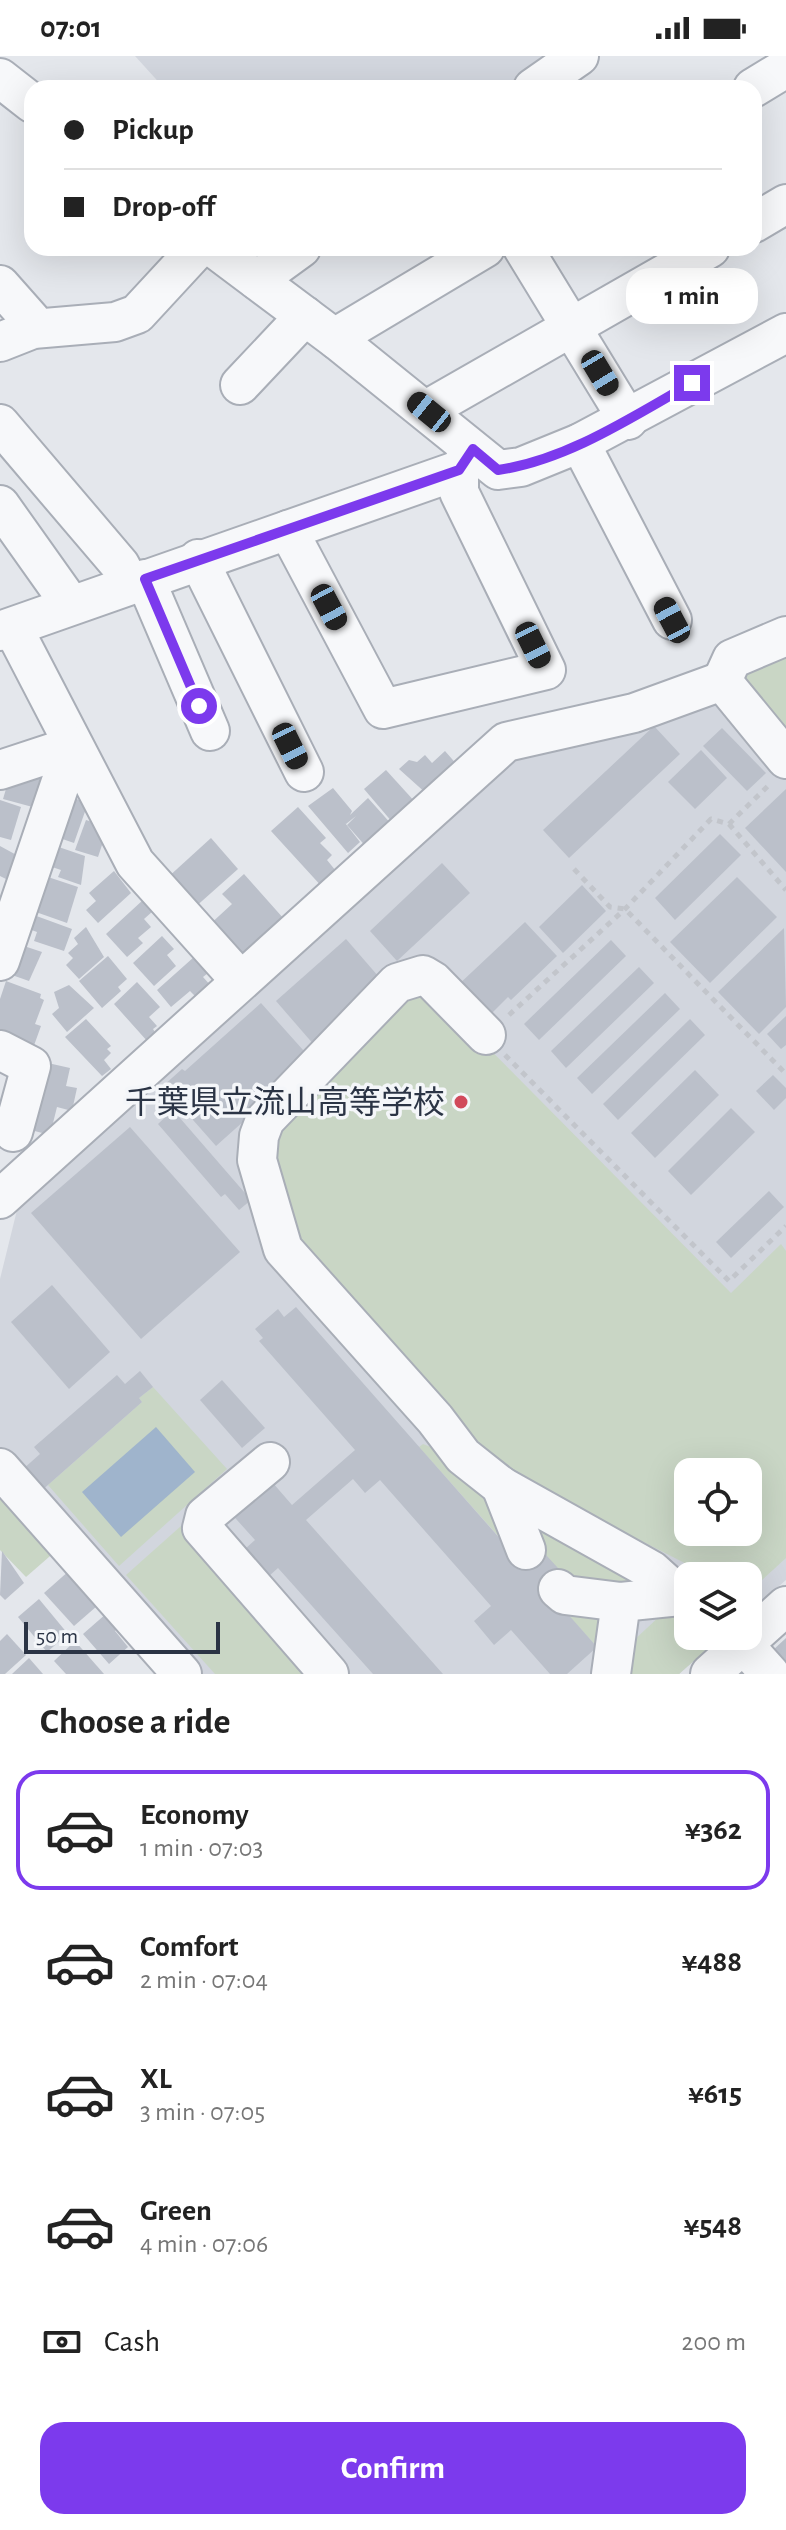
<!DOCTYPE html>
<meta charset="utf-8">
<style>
:root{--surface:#fff;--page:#f6f6f6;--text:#222;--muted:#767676;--line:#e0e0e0;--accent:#7c3aed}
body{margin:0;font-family:"Alegreya Sans","Noto Sans JP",sans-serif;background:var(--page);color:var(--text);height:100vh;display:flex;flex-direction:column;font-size:30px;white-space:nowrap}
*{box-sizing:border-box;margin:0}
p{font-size:26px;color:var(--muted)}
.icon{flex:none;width:44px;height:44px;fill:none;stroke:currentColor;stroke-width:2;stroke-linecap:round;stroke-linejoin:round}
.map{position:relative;height:1618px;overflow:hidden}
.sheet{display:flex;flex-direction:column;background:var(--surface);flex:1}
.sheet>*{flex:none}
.banner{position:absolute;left:24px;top:24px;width:738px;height:176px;border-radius:24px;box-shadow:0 8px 32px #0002;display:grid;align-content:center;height:176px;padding:0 40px;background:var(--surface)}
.tools{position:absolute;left:674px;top:1402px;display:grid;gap:16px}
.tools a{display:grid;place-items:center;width:88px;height:88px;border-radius:16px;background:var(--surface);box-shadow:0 8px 32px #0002;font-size:40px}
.scale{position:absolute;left:24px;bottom:20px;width:196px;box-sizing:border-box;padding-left:8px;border:4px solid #2b3445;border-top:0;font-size:22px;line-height:28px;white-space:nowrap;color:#2b3445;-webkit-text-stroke:6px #f4f6f9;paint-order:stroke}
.end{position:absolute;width:36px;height:36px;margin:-18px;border:10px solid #7c3aed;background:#fff;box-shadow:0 0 0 4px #fff}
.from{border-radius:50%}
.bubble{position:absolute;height:56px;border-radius:24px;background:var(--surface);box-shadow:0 8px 32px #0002;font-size:26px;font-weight:600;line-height:56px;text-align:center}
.car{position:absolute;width:24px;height:48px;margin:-24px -12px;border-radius:10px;box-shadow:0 0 6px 2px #0007;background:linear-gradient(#222 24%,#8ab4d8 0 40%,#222 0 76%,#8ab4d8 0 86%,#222 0)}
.banner b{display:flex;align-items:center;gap:28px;height:76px;font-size:30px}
.banner b+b{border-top:2px solid var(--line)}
.banner i{width:20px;height:20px;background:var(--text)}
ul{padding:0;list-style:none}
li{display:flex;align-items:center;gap:24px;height:120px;margin:0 16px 12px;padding:0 24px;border:4px solid transparent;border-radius:24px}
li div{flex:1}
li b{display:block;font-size:30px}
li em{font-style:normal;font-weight:600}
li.on{border-color:var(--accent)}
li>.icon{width:72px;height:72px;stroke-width:1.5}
h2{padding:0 40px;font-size:36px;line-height:96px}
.pay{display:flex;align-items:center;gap:20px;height:88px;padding:0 40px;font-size:30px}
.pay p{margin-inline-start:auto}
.action{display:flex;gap:16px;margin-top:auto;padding:16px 40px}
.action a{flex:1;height:92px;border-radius:24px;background:var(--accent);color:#fff;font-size:32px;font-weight:600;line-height:92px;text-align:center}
.status{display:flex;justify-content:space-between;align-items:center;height:56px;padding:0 40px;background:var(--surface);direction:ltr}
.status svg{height:22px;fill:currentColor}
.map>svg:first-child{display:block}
</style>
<div class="status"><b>07:01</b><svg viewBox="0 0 49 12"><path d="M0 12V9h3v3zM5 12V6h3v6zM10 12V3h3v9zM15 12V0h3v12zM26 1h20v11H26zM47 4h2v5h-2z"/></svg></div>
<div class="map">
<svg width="786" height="1618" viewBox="0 0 786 1618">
<rect width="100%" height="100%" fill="#e4e7ec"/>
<g fill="#d2d6de" fill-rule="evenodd">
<polygon points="135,0 564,0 518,32 164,32"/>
<path d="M715 647H721L786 721V1524L748 1557V1520H688V1580H722L679 1618H198L0 1393V1223L17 1154 517 703 633 676ZM688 1416H748V1476H688Z"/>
</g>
<g fill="#c9d6c5" fill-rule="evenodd">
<polygon points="786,592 786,683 738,628 741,611"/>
<path d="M427 930 731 1237 781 1188 786 1195V1502L748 1537V1520H710L491 1408 285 1175 269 1069 399 935ZM688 1416H748V1476H688Z"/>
<polygon points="153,1331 227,1413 119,1510 48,1429 142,1346 139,1342"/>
<path d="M423 1388C481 1409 492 1448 515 1499L419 1391Z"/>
<polygon points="0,1430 57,1494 26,1521 0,1494"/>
<polygon points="534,1468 638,1527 570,1528 536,1488"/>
<polygon points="181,1470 312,1618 215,1618 126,1519"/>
<polygon points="559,1549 602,1555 597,1591"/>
<polygon points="661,1559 688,1562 688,1580 707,1580 714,1587 679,1618 619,1618 617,1600"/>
</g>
<polygon fill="#9fb4cc" points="156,1371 195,1416 121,1481 82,1436"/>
<g fill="#bbc0ca">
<polygon points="654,670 680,698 569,802 543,774"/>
<polygon points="722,672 766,717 747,735 703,690"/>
<polygon points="701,694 727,722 695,753 668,726"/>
<polygon points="445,695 459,711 428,739 399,713 409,704 417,706 425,699 432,707"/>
<polygon points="386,714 416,747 393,767 364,733"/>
<polygon points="21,717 48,725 40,753 3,743 9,723"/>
<polygon points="333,732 352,755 350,759 368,742 393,770 368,793 347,769 356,760 346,768 342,763 360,786 348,797 308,750"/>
<polygon points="786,733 786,816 745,772"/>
<polygon points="65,739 88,747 74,787 51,779"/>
<polygon points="0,744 21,751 11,784 0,781"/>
<polygon points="298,751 326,782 320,787 332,799 327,804 340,820 324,833 271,775"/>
<polygon points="86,764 108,771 98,801 75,794"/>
<polygon points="720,778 741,799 675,864 655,842"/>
<polygon points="211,782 238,813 193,853 166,823"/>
<polygon points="50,788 85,800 81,829 58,821 61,814 43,808"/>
<polygon points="0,790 22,802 14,818 10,816 6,823 0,820"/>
<polygon points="442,807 470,837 397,905 370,875"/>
<polygon points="114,815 131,837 98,867 86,854 96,845 89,837"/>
<polygon points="244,818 284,863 245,899 242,896 236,902 207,871 232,848 222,838"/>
<polygon points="45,820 78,831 67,867 33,855"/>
<polygon points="737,821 777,861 710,927 670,886"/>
<polygon points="582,829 606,855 563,897 539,871"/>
<polygon points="143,844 153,855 144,863 151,871 138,882 143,887 127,901 106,878"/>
<polygon points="31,858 72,873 64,895 34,885 37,876 26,872"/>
<polygon points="525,866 557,900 511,944 508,941 486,963 456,931"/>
<polygon points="86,871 104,901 79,923 66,909 73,902 68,897 78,888 74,882"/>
<polygon points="784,872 786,951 759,978 718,936"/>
<polygon points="162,880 174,893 167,899 176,910 154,930 133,907"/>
<polygon points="346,883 385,928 315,990 276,945"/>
<polygon points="611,884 626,900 539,984 524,968"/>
<polygon points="18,888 42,896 29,925 9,918"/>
<polygon points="108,900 127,923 118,931 121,935 102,952 79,925"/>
<polygon points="194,901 208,917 203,921 211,930 197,942 190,935 171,951 157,934"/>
<polygon points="639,911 654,927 566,1012 551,995"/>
<polygon points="6,925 41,938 40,942 44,944 35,968 41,970 32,995 0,985 0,943"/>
<polygon points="137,926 160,951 149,961 157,970 153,973 156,978 148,986 114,948"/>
<polygon points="69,929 94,952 67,976 52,958 59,952 54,936"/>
<polygon points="665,937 680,953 592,1038 577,1022"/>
<polygon points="261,947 312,1004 216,1090 163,1030 182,1013 185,1015"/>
<polygon points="786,960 786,989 781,993 767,978"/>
<polygon points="86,963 111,990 107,993 111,997 104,1004 111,1013 102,1020 65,981"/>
<polygon points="690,963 705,979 618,1064 603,1048"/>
<polygon points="39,1005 70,1012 66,1030 77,1032 72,1055 57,1051 50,1079 23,1072"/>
<polygon points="695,1014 719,1039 655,1102 631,1077"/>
<polygon points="773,1019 786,1032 786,1042 774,1054 756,1035"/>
<polygon points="731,1052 755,1076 691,1139 668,1115"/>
<polygon points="173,1054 251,1144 239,1154 225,1138 221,1141 158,1068"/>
<polygon points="130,1071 240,1196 141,1283 31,1157"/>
<polygon points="769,1135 784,1151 731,1202 716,1186"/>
<polygon points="52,1229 110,1296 69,1333 11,1266"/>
<polygon points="296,1251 517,1502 535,1487 569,1524 551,1539 597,1591 567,1618 550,1618 511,1574 494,1589 474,1565 491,1550 380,1424 365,1437 353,1423 306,1464 443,1618 373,1618 278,1512 260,1528 236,1501 255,1484 228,1454 266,1419 292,1449 355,1394 259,1285 263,1282 255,1273 278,1253 284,1261"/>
<polygon points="140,1315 153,1331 139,1342 142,1346 40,1436 22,1414 40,1398 34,1391 117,1319 125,1328"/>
<polygon points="222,1324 265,1372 242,1392 200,1344"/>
<polygon points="2,1495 24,1527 5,1544 0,1539"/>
<polygon points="70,1514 97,1550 74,1570 44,1537"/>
<polygon points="39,1543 68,1578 47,1596 18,1561"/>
<polygon points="107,1557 119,1571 115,1575 128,1591 109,1608 83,1578"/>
<polygon points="7,1578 26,1599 5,1618 0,1618 0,1585"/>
<polygon points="786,1582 786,1617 772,1595"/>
<polygon points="75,1585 104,1618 66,1618 54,1605"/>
<polygon points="29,1602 43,1618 12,1618"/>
</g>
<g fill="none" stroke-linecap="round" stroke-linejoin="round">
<defs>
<g id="minor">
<polyline points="0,22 32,47"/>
<polyline points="533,32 579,0"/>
<polyline points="753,32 786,12"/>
<polyline points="754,167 786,148"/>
<polyline points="214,192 337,284 498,414 521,411 580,387 786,277"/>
<polyline points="523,192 628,364"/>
<polyline points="257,224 301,192"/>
<polyline points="0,229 31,264 33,273"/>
<polyline points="337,284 341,278 485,192"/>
<polyline points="0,286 33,273 115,266 137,258 198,192"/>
<polyline points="240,329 305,260"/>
<polyline points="429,356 435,349 710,192"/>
<polyline points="0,368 120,509 130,528"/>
<polyline points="580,387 672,564"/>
<polyline points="0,449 71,549"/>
<polyline points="288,474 383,653 546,614 459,436 459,414"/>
<polyline points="198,503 304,716"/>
<polyline points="145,523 210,675"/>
<polyline points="13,572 135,807 240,924"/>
<polyline points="0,575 459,414 471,395"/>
<polyline points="722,625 732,603 786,580"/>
<polyline points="0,714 73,690"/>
<polyline points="0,905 73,690"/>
<polyline points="486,979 433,925 423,919 397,927 265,1064 259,1080 257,1104 283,1193 435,1363 463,1400 501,1430 651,1514 680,1540"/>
<polyline points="0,994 31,1010 13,1076"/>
<polyline points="0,1143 506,686 634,657 722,625 786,703"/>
<polyline points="270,1406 205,1460 202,1472 329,1618"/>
<polyline points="0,1412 182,1618"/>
<polyline points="501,1430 526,1494"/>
<polyline points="558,1533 565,1539 621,1546"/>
<polyline points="736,1580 770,1618"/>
<polyline points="611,1618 621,1546 680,1540 688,1544"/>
<polyline points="710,1618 786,1550"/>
</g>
</defs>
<use href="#minor" stroke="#a9aeb7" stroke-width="42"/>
<g stroke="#c2c5cb" stroke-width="5" stroke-dasharray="6 6" stroke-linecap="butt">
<polyline points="729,768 786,834"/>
<polyline points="574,813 610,851 625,853 786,1018"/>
<polyline points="509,959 625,853 711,763 729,768 771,727"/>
<polyline points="505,999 729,1225 786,1170"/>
</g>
<use href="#minor" stroke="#f7f8fa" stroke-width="38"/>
</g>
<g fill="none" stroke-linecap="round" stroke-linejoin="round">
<path stroke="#7c3aed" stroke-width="10" d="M199 650 145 523 459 414 473 393 498 414C567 404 632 361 692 327"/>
</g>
<circle fill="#d1495b" stroke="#f4f6f9" stroke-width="3" cx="461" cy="1046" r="8"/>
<g text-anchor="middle" stroke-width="7" stroke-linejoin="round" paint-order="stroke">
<g font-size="32" fill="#2b3445" stroke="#f4f6f9" text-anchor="end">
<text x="445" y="1057">千葉県立流山高等学校</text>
</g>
</g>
</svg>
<div class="tools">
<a><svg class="icon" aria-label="locate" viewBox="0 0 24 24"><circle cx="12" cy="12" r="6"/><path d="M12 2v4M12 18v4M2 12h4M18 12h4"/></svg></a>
<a><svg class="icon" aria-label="layers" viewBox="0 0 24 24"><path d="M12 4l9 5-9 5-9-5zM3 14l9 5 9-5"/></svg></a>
</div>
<div class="scale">50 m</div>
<i class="end from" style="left:199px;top:650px"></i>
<i class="end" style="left:692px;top:327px"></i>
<div class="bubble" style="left:626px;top:212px;width:132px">1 min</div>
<i class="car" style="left:600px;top:317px;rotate:149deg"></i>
<i class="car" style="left:429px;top:356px;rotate:309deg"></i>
<i class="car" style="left:329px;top:551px;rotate:152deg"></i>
<i class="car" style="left:672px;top:564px;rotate:332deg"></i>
<i class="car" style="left:533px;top:589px;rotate:154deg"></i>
<i class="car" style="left:290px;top:690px;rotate:154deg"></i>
<div class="banner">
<b><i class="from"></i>Pickup</b>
<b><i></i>Drop-off</b>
</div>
</div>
<section class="sheet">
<h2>Choose a ride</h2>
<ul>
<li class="on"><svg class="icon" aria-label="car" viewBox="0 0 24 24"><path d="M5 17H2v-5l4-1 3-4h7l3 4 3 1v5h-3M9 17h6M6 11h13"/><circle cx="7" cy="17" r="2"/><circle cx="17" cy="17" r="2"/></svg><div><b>Economy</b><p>1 min · 07:03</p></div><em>¥362</em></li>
<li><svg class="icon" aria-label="car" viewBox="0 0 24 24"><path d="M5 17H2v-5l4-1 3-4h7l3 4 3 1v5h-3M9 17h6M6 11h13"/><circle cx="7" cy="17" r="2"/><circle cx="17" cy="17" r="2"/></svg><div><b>Comfort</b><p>2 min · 07:04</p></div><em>¥488</em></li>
<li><svg class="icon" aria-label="car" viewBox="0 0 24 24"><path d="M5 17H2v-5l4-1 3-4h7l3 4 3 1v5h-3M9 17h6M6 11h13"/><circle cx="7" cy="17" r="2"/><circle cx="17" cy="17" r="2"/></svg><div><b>XL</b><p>3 min · 07:05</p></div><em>¥615</em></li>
<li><svg class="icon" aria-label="car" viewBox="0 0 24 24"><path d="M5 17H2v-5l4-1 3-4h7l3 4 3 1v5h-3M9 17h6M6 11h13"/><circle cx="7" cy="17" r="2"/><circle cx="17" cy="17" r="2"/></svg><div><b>Green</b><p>4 min · 07:06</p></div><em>¥548</em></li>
</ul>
<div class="pay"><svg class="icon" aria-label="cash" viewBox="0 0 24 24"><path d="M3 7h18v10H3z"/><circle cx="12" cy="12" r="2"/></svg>Cash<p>200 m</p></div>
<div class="action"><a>Confirm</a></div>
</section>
